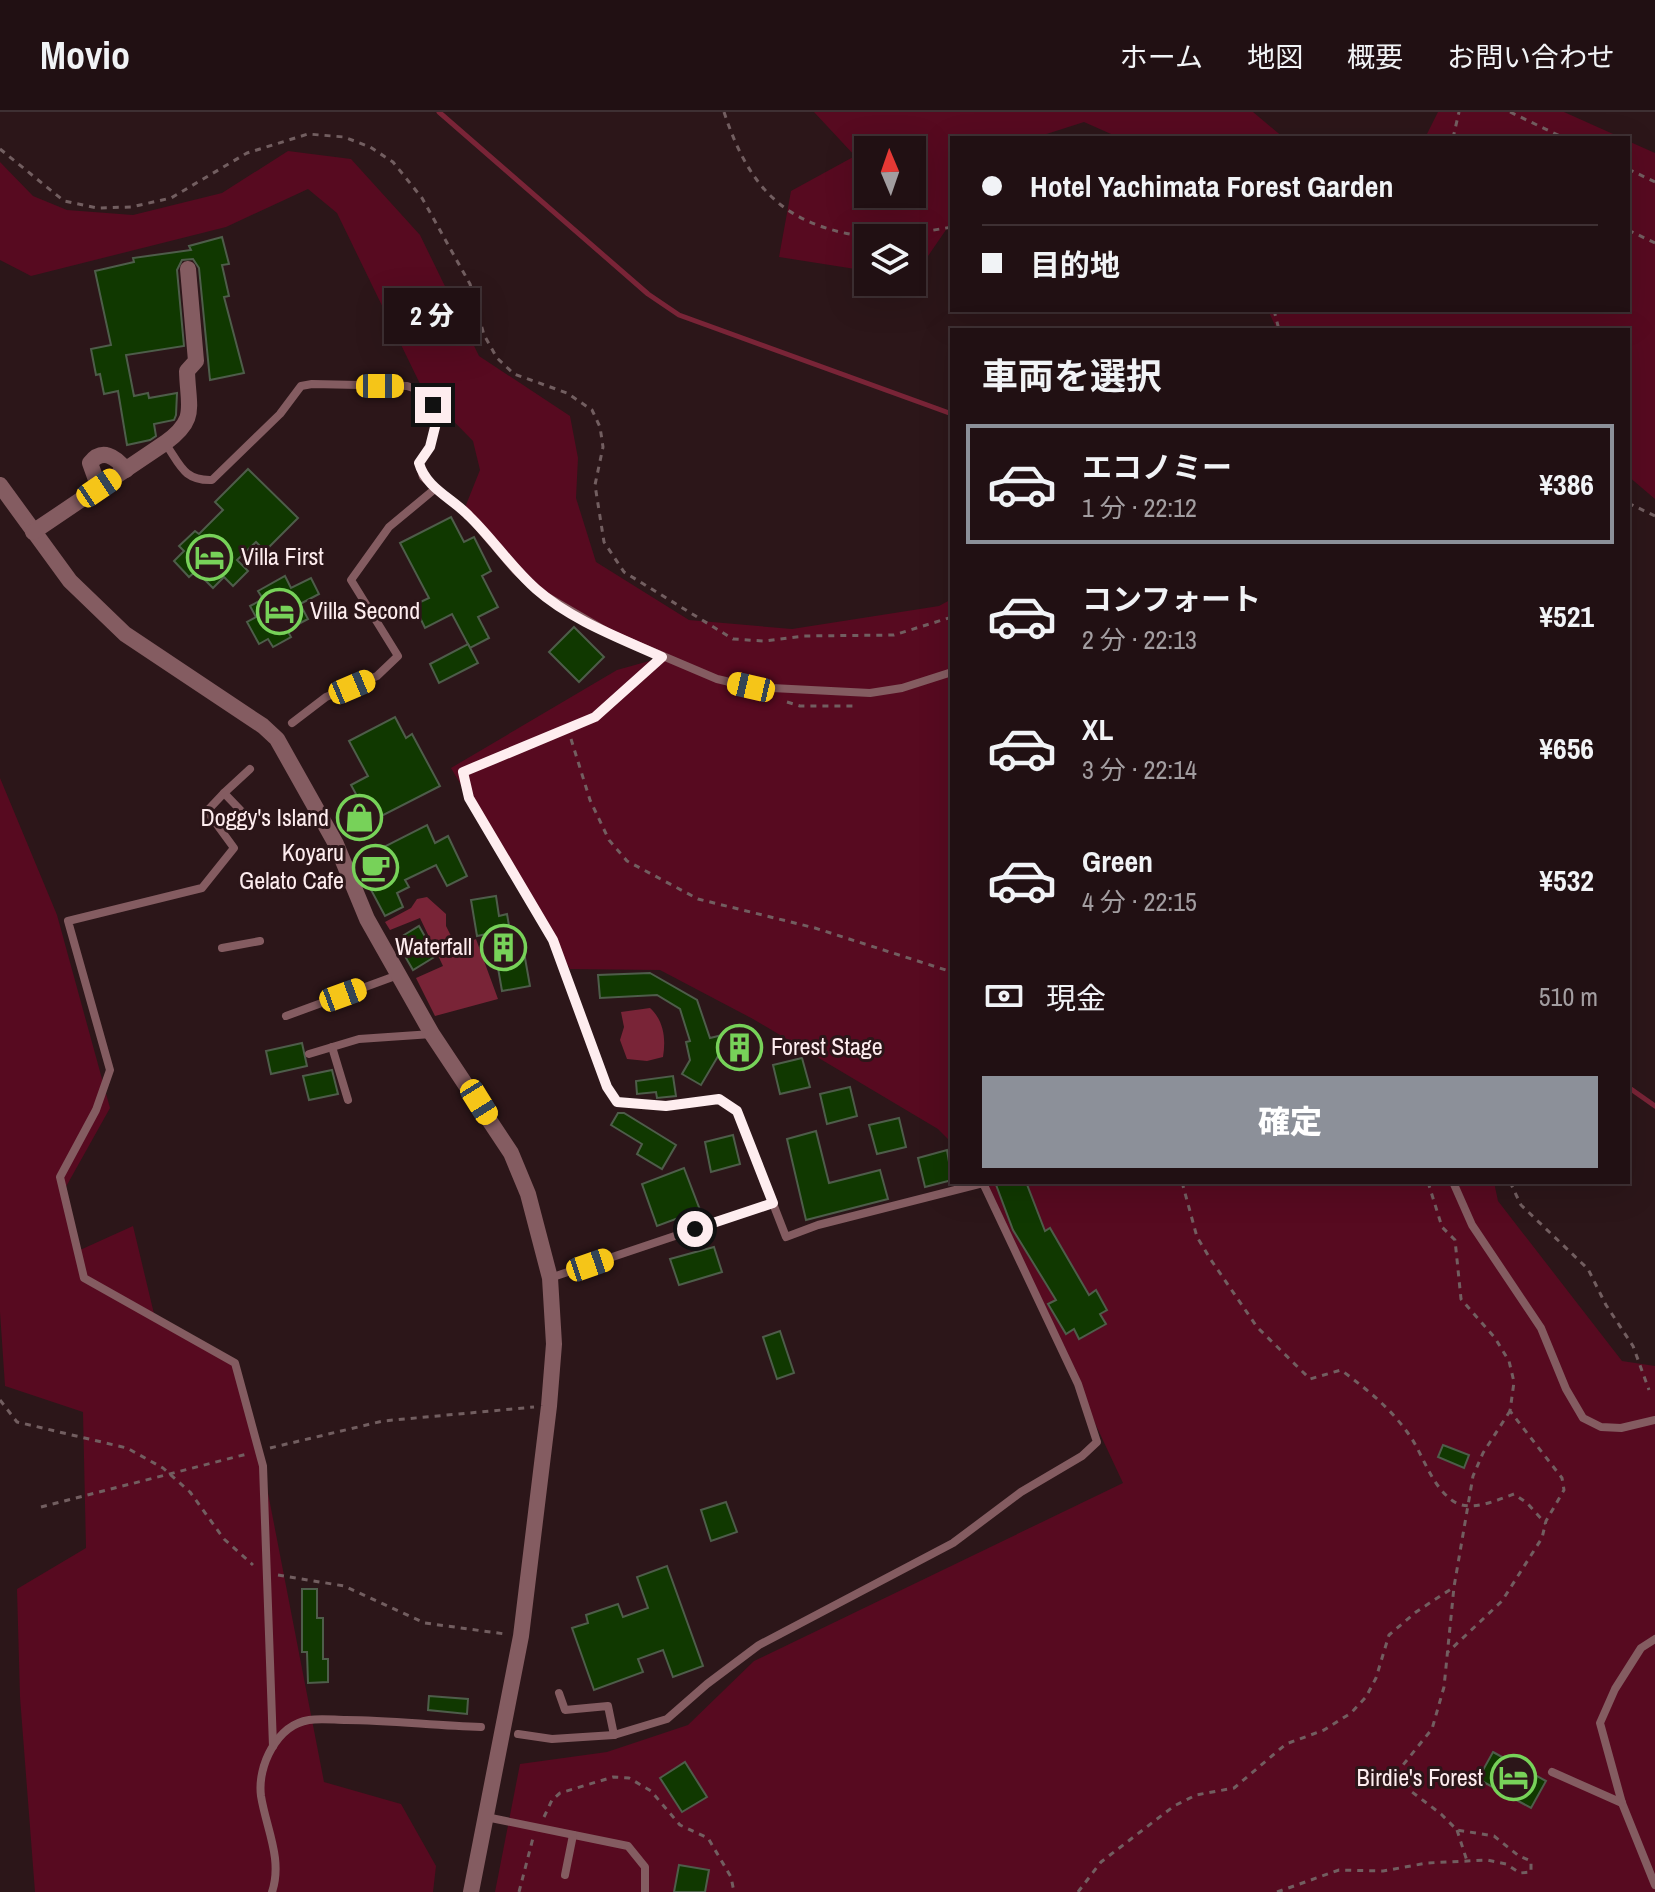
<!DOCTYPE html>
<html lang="ja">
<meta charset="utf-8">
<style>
:root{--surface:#211013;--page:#2d1e21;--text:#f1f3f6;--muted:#a29da0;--line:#3e3033;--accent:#8c9099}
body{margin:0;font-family:"Archivo Narrow","Noto Sans JP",sans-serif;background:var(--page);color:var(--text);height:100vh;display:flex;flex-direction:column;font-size:30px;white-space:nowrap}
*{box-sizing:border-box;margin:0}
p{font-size:26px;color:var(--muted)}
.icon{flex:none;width:44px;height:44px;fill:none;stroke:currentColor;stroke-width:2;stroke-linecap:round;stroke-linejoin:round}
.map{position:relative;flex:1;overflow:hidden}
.details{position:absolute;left:950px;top:216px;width:680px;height:856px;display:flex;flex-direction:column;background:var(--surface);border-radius:0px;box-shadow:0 8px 32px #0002,0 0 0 2px var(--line)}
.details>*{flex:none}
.banner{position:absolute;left:950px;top:24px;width:680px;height:176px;border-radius:0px;box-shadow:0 8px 32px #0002,0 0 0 2px var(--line);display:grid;align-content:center;height:176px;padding:0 32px;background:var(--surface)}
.needle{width:52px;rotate:358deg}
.fabs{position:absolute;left:854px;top:24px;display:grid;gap:16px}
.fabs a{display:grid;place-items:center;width:72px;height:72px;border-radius:0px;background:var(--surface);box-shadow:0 8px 32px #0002,0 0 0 2px var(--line);font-size:40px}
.end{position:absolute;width:36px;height:36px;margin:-18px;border:10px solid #feedef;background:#111;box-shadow:0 0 0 4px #111}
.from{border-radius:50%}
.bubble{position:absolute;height:56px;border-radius:0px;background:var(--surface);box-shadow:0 8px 32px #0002,0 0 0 2px var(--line);font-size:26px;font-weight:800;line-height:56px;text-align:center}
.car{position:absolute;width:24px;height:48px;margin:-24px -12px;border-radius:10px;box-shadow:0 0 6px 2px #0007;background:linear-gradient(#f5c518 24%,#345 0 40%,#f5c518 0 76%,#345 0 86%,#f5c518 0)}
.banner b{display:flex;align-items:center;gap:28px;height:76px;font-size:30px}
.banner b+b{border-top:2px solid var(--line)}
.banner i{width:20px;height:20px;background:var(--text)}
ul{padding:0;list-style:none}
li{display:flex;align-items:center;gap:24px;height:120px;margin:0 16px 12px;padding:0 16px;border:4px solid transparent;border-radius:0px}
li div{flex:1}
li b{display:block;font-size:30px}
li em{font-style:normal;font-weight:800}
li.current{border-color:var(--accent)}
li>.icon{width:72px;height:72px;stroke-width:1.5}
h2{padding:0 32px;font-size:36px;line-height:96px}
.pay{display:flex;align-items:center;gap:20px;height:88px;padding:0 32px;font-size:30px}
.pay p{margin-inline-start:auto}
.button{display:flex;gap:16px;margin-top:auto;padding:16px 32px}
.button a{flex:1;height:92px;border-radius:0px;background:var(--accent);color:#fff;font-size:32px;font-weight:800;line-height:92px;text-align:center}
header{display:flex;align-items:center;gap:48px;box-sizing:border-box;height:112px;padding:0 40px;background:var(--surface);border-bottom:2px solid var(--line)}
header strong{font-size:38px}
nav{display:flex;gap:44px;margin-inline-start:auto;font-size:28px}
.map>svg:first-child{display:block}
</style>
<header>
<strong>Movio</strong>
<nav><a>ホーム</a><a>地図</a><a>概要</a><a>お問い合わせ</a></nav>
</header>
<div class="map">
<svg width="1655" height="1780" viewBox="0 0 1655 1780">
<rect width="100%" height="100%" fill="#2c1619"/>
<g fill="#570a20" fill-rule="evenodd">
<path d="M814 0H1253L1284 26H1120L1084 10 1034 26H952V109L913 166 912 126H868V159L779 145 791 79 855 44ZM868 38H912V82H868Z"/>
<polygon points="1438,0 1564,0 1622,26 1425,26"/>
<polygon points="1628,29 1655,41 1655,387 1628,364 1628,218 1277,218 1268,198 1628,198"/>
<polygon points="288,39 351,47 420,123 479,244 570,304 578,346 576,386 596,450 689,508 792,517 939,494 952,487 952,1031 938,1017 753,907 660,858 570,857 451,656 617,558 660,546 529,474 464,398 480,358 473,329 423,278 337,101 308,77 226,115 31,164 0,148 0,50 33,84 67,98 133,103 222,81"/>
<polygon points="0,666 57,803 110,996 63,1080 80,1138 133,1114 155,1206 235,1251 256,1319 324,1670 401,1692 436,1754 433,1780 35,1780 20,1585 17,1477 86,1436 83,1300 5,1274 0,1200"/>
<polygon points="982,1070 1494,1070 1498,1089 1622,1249 1655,1254 1655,1780 495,1780 520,1652 607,1640 688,1613 754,1549 1123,1371"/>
</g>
<g fill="#792437">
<polygon points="427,785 446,802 446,814 455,832 460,834 476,827 498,887 435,904 416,866 443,854 420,806 390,818 385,810 411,796 417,787"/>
<path d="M650 896C664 909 666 927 663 945L647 949 627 947 620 928 624 915 621 900Z"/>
</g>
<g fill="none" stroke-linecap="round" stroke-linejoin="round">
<g stroke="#792437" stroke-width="5">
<polyline points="439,0 648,182 679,203 952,302"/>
<polyline points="1628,975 1655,994"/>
</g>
</g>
<g fill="#103800" stroke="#4e5d4a" stroke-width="2">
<polygon points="222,125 229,152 222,153 229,184 224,185 244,261 210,268 199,156 193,147 182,148 177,158 184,234 126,243 134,284 148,281 149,286 177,281 176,303 174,308 154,312 156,324 150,328 127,333 118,279 104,282 100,262 96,263 91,237 111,233 95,159 134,150 133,146 191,138 189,134"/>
<polygon points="248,357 298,406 265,439 256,430 237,448 248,459 233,474 224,465 213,476 196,459 189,465 174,449 184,439 179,434 195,419 199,422 223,398 215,390"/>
<polygon points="451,405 464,430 474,425 491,459 482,464 498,495 478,505 489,526 470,536 452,502 425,516 414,493 429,486 400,431"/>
<polygon points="285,464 291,476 311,466 319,482 300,492 308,507 287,518 291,525 273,535 268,527 259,532 247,510 256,505 250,494 263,487 258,479"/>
<polygon points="574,515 604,545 579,570 549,540"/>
<polygon points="468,532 478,551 439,571 430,552"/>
<polygon points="395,605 406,626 412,622 440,674 356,717 347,701 362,693 351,673 368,664 349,629"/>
<polygon points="427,713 435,731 448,724 467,764 447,774 436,753 405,768 409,775 397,781 403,795 385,804 362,761 362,746"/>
<polygon points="496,784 499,804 507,802 515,848 525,846 530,874 502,879 492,821 477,824 471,788"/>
<polygon points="419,814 436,844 413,858 406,846 415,841 404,823"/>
<polygon points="650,861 697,888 710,926 751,916 758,945 729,953 724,934 701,973 682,962 690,948 686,930 690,929 680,897 657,883 600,886 598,863"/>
<polygon points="302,931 307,954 271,962 266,939"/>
<polygon points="802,946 810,975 780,982 773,953"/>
<polygon points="332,958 338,982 309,988 303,964"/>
<polygon points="673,964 676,984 657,986 656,980 637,982 636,969"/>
<polygon points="850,975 857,1004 827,1012 820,982"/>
<polygon points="618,1001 624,1001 676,1033 662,1057 637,1042 642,1032 611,1013"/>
<polygon points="899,1006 906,1035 877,1042 869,1013"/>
<polygon points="816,1019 829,1071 880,1058 888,1087 806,1108 787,1027"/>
<polygon points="733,1023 740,1052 711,1060 705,1030"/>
<polygon points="947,1038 952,1068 925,1075 918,1046"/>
<polygon points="684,1056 700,1098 657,1114 642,1072"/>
<polygon points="995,1070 1026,1070 1045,1119 1050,1116 1089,1183 1096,1178 1107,1198 1100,1202 1106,1212 1079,1227 1074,1217 1066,1222 1048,1192 1056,1188 1013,1118"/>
<polygon points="714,1135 722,1160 679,1173 670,1147"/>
<polygon points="780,1219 794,1261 777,1267 763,1225"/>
<polygon points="1443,1333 1469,1343 1464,1356 1438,1345"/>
<polygon points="726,1390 737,1420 711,1429 701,1398"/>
<polygon points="667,1454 703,1554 673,1565 663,1538 638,1547 643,1560 594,1578 572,1516 588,1511 586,1503 618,1492 623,1505 648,1496 637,1465"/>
<polygon points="302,1477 317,1477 317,1506 323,1506 323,1547 328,1547 328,1570 308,1571 307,1540 302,1540"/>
<polygon points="429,1584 468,1587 467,1602 428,1598"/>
<polygon points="1493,1640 1546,1669 1531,1696 1478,1667"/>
<polygon points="685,1650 707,1685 682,1700 660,1666"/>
<polygon points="679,1753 709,1758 705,1780 674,1780"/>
</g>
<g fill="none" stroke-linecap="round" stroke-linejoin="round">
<g stroke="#725e60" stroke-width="3" stroke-dasharray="6 6" stroke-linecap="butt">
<path d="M724 0C751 82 789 116 875 126"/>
<polyline points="1510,0 1564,26"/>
<polyline points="1453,26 1459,0"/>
<polyline points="0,37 64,89 97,96 131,95 171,86 247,41 308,22 344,25 370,35 393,50 422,86 470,172 484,223 497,246 514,262 567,281 592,298 600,315 603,335 595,373 604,430 624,460 733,527 764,529 804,524 894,523 952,505"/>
<polyline points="1628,57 1655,70"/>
<polyline points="1628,118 1655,131"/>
<polyline points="886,126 952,115"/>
<polyline points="1274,198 1279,218"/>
<polyline points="1628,391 1655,404"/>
<polyline points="787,590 800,594 855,594"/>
<polyline points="571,627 590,688 609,728 627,749 698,787 815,816 952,860"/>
<path d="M1182 1070 1197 1125 1211 1148 1257 1215 1310 1267 1341 1258C1369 1279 1392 1297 1412 1327 1425 1348 1432 1374 1453 1389 1470 1401 1497 1388 1514 1382L1527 1391 1546 1412"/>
<polyline points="1428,1070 1442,1115 1455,1128 1461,1187 1495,1226 1509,1249 1514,1270 1510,1299 1562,1366 1564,1378 1546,1409 1542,1426 1502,1489 1448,1540"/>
<polyline points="1510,1070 1521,1093 1588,1157 1606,1193 1633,1234 1649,1278"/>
<polyline points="0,1288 17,1310 127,1336 163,1356 190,1380 224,1427 253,1453"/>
<polyline points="270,1336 383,1309 534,1295"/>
<polyline points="41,1395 247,1342"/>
<polyline points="278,1463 344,1474 425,1511 505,1522"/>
<polyline points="544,1705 552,1688 560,1681 613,1665 629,1666 651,1679 680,1713 708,1726 731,1765 734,1780"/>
<polyline points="1457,1718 1467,1749"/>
<polyline points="519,1780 533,1726"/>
<polyline points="1078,1780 1101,1750 1174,1694 1196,1683 1234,1676 1286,1632 1324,1618 1351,1601 1366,1585 1376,1566 1389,1523 1416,1500 1454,1475"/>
<polyline points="1277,1780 1339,1758 1383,1759 1427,1751 1487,1748 1506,1752 1520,1761 1531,1760 1531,1749 1519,1744 1494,1724 1457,1718 1441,1702 1412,1680 1403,1664 1403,1653 1432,1617 1444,1575 1454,1475 1473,1364 1483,1341 1510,1299"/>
</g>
<g stroke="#845c61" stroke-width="8">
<path d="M165 331C180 352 183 369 212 368L280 302 301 274 312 272 407 274 422 279 438 303 430 335 419 351 423 365 469 404 515 458 539 480 611 522 717 567 751 575 870 581 902 576 952 560"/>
<polyline points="292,611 326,585 377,564 398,544 351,468 389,415 436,376"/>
<polyline points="224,681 207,699 234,736 202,776 68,809 110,958 96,998 60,1065 84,1166 235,1251 263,1354 273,1634"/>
<polyline points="248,706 224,681 250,657"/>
<polyline points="222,836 260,829"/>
<polyline points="286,904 398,863"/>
<polyline points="332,935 348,988"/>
<polyline points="309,942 359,927 432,922"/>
<polyline points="1453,1070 1472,1113 1541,1216 1566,1277 1583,1306 1601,1315 1621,1316 1655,1308"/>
<polyline points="550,1166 773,1091"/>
<polyline points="1655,1527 1641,1536 1615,1577 1600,1611 1622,1691 1655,1773"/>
<polyline points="559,1581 565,1598 608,1594 614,1623"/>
<polyline points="518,1622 552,1627 614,1623 667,1607 707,1572 759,1533 953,1431 1021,1380 1082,1344 1097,1330 1078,1272 983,1071 818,1113 786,1125 737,999 719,987 666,994 617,990 607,975 553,828 469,686 463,660 595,605 662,545"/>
<polyline points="1552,1660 1622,1691"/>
<polyline points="486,1705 628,1734 645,1755 645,1780"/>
<polyline points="565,1763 573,1723"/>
<path d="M272 1780C283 1747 266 1716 261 1684 257 1654 277 1613 309 1608 321 1606 335 1608 346 1608 391 1608 436 1614 481 1615"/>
</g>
<g stroke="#845c61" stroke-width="16">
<polyline points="0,373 70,469 125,522 263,614 277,627 336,732 367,807 432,922 511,1041 528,1082 550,1166 554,1232 549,1294 521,1524 471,1780"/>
<path d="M99 376 90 351C102 336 115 344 126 358"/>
<path d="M33 420 165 331C198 307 188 296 187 259L196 249 188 157"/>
</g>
</g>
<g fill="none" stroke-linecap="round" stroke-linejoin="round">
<path stroke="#feedef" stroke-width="10" d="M433 293 438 303 430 335 419 351C426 376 452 386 469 404 493 427 511 455 536 477 571 508 620 526 662 545L595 605 463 660 469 686 553 828 607 975 617 990 666 994 719 987 737 999 773 1091 695 1117"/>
</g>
<defs>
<symbol id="hotel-ring" viewBox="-11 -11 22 22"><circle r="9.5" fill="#2c1619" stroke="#77d259" stroke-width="1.5"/><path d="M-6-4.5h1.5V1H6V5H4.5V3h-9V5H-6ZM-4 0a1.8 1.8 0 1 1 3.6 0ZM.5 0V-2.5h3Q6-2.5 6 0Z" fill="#77d259"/></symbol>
<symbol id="shop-ring" viewBox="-11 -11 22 22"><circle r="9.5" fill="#2c1619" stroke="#77d259" stroke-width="1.5"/><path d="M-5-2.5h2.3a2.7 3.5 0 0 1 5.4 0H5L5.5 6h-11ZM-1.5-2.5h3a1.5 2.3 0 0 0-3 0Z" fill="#77d259"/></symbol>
<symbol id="cafe-ring" viewBox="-11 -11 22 22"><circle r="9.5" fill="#2c1619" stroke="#77d259" stroke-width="1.5"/><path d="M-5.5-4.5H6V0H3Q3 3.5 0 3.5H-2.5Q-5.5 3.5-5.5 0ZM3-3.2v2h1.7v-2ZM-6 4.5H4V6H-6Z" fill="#77d259"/></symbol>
<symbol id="building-ring" viewBox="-11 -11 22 22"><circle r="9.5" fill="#2c1619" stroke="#77d259" stroke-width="1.5"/><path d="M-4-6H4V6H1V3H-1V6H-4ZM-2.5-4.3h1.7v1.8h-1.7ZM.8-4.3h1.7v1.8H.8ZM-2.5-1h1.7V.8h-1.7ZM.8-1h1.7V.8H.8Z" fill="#77d259"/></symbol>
</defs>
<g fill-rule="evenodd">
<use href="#hotel-ring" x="184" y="420" width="51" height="51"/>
<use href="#hotel-ring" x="254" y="474" width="51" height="51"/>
<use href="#shop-ring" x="334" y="680" width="51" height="51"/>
<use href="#cafe-ring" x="350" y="730" width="51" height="51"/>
<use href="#building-ring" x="478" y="810" width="51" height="51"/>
<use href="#building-ring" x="714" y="910" width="51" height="51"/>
<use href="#hotel-ring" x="1488" y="1640" width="51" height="51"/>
</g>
<g text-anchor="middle" stroke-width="6" stroke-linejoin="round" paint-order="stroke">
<g font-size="24" fill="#feedef" stroke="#2c1619" text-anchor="end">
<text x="241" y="453" text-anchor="start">Villa First</text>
<text x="310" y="507" text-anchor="start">Villa Second</text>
<text x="329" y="714">Doggy's Island</text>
<text x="344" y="749">Koyaru<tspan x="344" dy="28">Gelato Cafe</tspan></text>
<text x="472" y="843">Waterfall</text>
<text x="771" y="943" text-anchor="start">Forest Stage</text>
<text x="1483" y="1674">Birdie's Forest</text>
</g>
</g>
</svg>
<div class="fabs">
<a><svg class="needle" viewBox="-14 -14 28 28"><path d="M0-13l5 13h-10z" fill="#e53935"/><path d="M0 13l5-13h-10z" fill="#a29da0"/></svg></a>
<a><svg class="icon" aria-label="layers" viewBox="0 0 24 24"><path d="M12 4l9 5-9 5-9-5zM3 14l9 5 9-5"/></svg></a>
</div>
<i class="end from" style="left:695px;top:1117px"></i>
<i class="end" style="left:433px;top:293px"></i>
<div class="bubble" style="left:384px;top:176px;width:96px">2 分</div>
<i class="car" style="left:380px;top:274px;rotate:90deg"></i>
<i class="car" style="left:99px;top:376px;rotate:56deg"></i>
<i class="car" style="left:352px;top:575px;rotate:67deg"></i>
<i class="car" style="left:751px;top:575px;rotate:283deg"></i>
<i class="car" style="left:343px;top:883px;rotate:70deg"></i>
<i class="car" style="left:479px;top:990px;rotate:148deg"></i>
<i class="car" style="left:590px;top:1153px;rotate:71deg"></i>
<div class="banner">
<b><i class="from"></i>Hotel Yachimata Forest Garden</b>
<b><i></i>目的地</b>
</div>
<section class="details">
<h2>車両を選択</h2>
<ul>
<li class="current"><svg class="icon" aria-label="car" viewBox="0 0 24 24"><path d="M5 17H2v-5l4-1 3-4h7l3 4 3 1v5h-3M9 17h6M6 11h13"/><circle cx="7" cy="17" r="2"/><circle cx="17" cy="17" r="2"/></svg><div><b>エコノミー</b><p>1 分 · 22:12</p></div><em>¥386</em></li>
<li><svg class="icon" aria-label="car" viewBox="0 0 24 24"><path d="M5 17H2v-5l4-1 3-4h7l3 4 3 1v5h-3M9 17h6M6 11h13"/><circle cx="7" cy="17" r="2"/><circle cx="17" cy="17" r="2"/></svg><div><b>コンフォート</b><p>2 分 · 22:13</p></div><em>¥521</em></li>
<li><svg class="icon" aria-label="car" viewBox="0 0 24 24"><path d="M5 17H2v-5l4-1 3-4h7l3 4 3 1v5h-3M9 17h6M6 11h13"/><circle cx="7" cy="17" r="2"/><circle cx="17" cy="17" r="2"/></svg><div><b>XL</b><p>3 分 · 22:14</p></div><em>¥656</em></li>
<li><svg class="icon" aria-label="car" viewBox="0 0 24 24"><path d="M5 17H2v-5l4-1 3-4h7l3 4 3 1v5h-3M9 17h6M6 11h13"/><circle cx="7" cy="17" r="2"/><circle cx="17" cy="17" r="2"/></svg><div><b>Green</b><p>4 分 · 22:15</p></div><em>¥532</em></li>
</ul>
<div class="pay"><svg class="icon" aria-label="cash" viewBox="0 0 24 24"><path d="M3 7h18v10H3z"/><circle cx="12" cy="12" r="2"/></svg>現金<p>510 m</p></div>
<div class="button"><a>確定</a></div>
</section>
</div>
